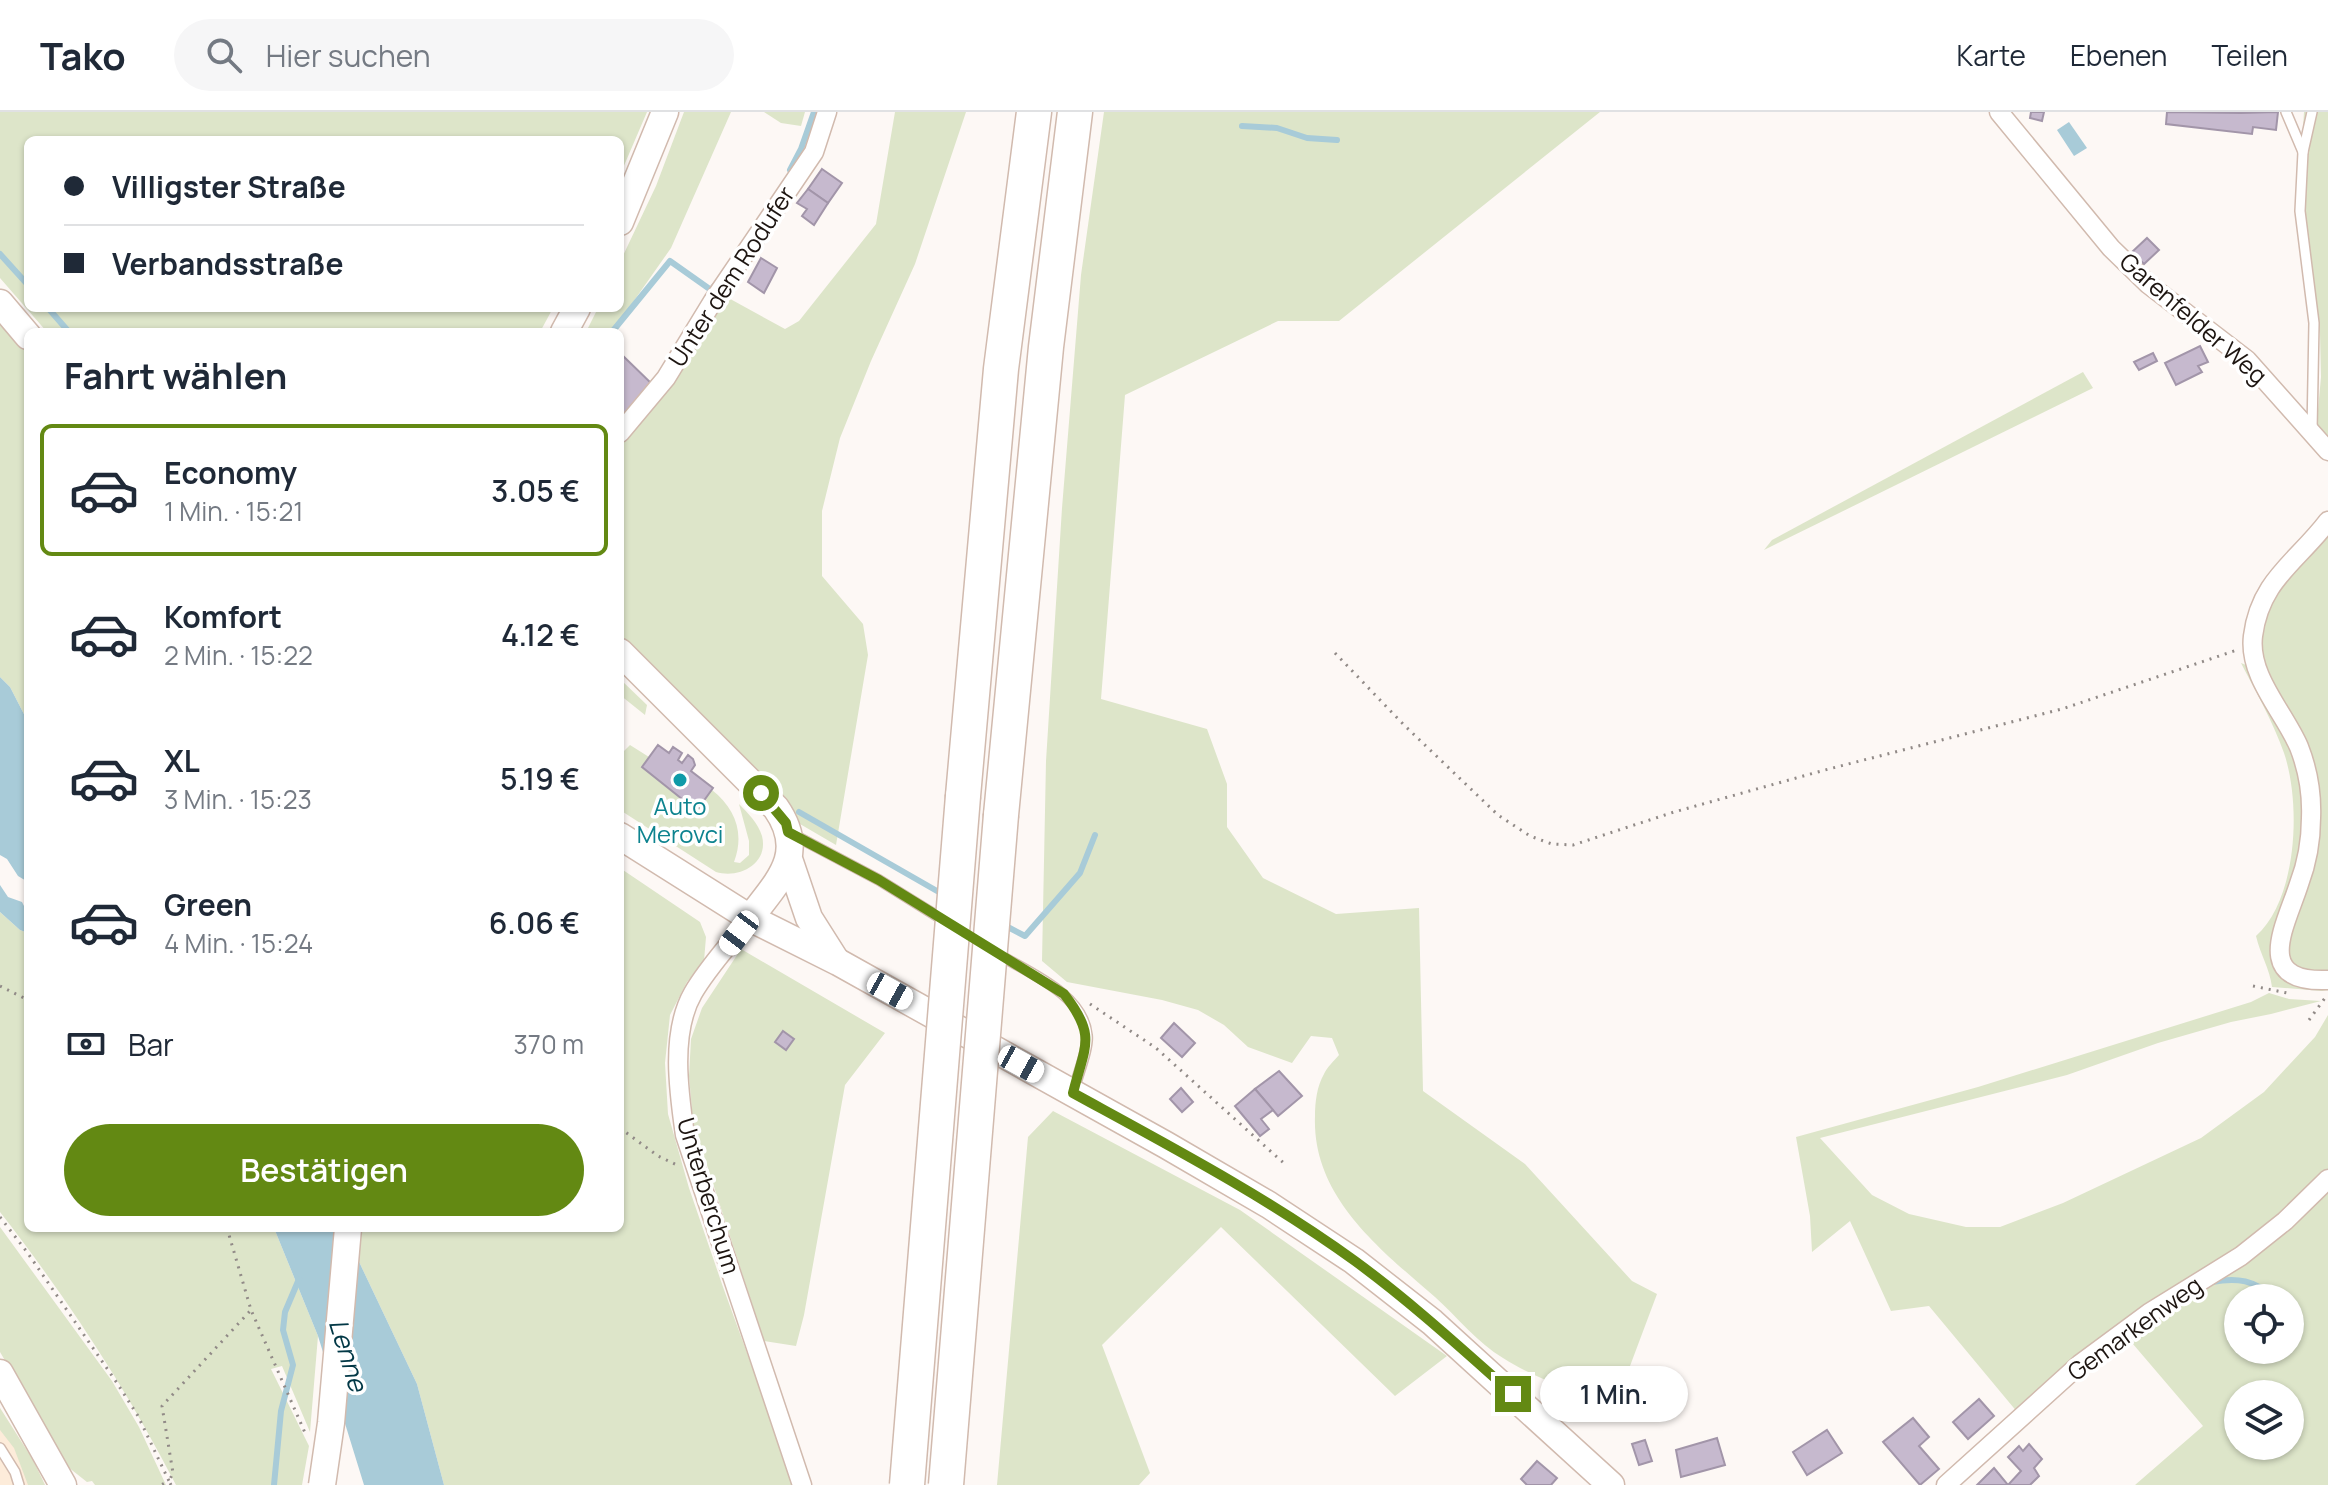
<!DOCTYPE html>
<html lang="de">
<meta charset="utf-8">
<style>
:root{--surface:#fff;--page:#f6f6f7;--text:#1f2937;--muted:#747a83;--line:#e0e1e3;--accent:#638913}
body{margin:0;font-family:Manrope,sans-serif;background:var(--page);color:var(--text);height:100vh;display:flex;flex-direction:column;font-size:30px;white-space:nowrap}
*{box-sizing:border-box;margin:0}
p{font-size:26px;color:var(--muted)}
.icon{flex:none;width:44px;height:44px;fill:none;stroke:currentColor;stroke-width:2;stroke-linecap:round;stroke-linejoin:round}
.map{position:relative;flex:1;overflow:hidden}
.drawer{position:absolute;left:24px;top:216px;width:600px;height:904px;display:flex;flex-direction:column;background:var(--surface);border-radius:12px;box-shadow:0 2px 6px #0004}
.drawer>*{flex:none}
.hud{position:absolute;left:24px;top:24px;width:600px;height:176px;border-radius:12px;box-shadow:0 2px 6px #0004;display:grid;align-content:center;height:176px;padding:0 40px;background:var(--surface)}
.buttons{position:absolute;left:2224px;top:1172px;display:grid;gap:16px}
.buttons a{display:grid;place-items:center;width:80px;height:80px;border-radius:50%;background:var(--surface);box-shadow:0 2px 6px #0004;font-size:40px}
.end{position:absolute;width:36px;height:36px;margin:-18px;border:10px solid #638913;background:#fff;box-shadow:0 0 0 4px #fff}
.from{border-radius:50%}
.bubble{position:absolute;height:56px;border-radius:28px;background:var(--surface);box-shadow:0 2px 6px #0004;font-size:26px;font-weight:600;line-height:56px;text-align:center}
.car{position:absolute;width:24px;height:48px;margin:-24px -12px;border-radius:10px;box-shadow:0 0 6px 2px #0007;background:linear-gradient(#fff 24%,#345 0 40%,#fff 0 76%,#345 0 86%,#fff 0)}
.hud b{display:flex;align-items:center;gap:28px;height:76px;font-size:30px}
.hud b+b{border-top:2px solid var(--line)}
.hud i{width:20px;height:20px;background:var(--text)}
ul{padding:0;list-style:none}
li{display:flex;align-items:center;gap:24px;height:132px;margin:0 16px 12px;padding:0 24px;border:4px solid transparent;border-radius:12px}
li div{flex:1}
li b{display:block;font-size:30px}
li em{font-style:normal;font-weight:600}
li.on{border-color:var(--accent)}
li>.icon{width:72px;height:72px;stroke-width:1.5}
h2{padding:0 40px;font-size:36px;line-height:96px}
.pay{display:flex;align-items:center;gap:20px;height:88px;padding:0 40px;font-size:30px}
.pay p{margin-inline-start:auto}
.primary-button{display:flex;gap:16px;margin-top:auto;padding:16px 40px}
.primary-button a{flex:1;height:92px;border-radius:48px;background:var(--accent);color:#fff;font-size:32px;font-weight:600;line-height:92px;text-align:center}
header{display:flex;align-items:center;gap:48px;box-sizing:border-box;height:112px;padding:0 40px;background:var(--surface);border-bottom:2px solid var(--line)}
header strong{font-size:38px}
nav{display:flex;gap:44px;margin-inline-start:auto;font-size:28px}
.search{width:560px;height:72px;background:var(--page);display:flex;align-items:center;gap:20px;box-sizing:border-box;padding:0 28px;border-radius:44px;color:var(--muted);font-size:30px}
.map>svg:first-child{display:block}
</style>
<header>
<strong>Tako</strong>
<div class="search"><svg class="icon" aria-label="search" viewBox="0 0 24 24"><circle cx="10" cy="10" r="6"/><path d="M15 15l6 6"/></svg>Hier suchen</div>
<nav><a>Karte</a><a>Ebenen</a><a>Teilen</a></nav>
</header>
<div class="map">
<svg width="2328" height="1373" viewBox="0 0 2328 1373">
<rect width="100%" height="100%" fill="#fdf8f5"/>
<polygon fill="#fdecda" points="0,1296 33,1348 45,1373 0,1373"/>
<g fill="#dde5c9" fill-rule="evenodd">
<polygon points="0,0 647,0 620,63 620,28 28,28 28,196 553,196 540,220 47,220 0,166"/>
<polygon points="684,0 731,0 671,136 612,220 586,220 598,196 620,196 620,150 656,74"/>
<polygon points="764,0 805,0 801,14 781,11"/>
<polygon points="895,0 966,0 915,152 871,249 840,326 822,399 822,464 863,512 868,543 836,733 800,712 789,693 620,523 620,329 723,183 785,217 799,209 876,112"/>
<path d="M1104 0H1600L1339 209H1278L1125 283 1101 587 1207 617 1227 672V715L1263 766 1336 802 1419 796 1423 979 1525 1052 1632 1169 1657 1182 1615 1294C1577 1280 1537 1268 1503 1246 1478 1231 1457 1205 1435 1185 1380 1137 1312 1085 1315 1004 1315 990 1317 974 1324 962 1327 955 1334 949 1339 943L1332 926 1311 924 1292 951 1248 935 1224 913 1198 898 1162 888 1067 870 1042 849 1046 649 1062 396 1081 163Z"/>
<polygon points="2304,0 2328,0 2328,330 2321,323 2317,309 2321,265 2320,222 2309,136 2298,98"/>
<polygon points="0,209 28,240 28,610 10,575 0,565"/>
<polygon points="2083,260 2093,276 1764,438 1772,428"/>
<polygon points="2328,421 2328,864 2307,862 2285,846 2317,707 2265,558 2260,537 2261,507 2275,480"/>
<path d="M2241 551 2251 555 2297 646 2307 713 2275 843 2328 872V878L2322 879 2272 875C2270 857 2260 842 2256 824 2298 786 2301 691 2284 641 2273 610 2256 580 2241 551Z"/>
<polygon points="620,567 647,593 645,603 620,583"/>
<path d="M630 633 649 645 642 655 687 691 686 694 695 700 712 678C735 696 745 721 734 750L740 751 749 743V729L739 692C748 701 758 711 762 724 769 752 739 767 716 760L620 698V643Z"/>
<polygon points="620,756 700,810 706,825 704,849 687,870 670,903 665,951 668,1002 689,1076 723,1175 795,1373 444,1373 417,1272 343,1116 620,1116"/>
<path d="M0 800 20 818 28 821V1116H274L318 1224 310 1320 282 1254 271 1257 309 1334 302 1373H176C126 1276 67 1186 0 1100Z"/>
<polygon points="741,837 885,921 845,973 804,1203 796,1234 764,1229 693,1010 689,964 691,927 702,896"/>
<polygon points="2269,881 2289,887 2321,889 2271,902 2231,910 2158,931 2067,963 1820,1026 1872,1083 1909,1102 1966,1115 2000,1115 2063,1091 2201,1026 2264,980 2315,925 2328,903 2328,1060 2288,1099 2018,1301 1929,1194 1891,1199 1850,1109 1812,1140 1810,1104 1796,1025 1978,975 2251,890"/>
<polygon points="1053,999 1240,1098 1447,1244 1395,1284 1221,1115 1102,1233 1150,1361 1139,1373 997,1373 1028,1025"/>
<path d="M2328 1074V1373H2135L2203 1314 2127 1225 2224 1164ZM2238 1186H2290V1238H2238ZM2238 1282H2290V1334H2238Z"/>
<polygon points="0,1115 112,1269 139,1315 166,1373 95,1373 92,1369 87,1370 68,1355 0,1240"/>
<polygon points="0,1296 33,1348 45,1373 28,1373 14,1336 0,1318"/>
</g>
<g fill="#a8cbd8">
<polygon points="2069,10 2087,36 2074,44 2057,18"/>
<polygon points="0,565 10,575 28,610 28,770 18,764 7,747 0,743"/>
<polygon points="0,773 8,785 22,790 28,802 28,821 20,818 0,800"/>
<polygon points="274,1116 343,1116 417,1272 444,1373 364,1373 318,1224"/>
</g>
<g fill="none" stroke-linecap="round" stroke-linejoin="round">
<g stroke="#a8cbd8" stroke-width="6">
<polyline points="1242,14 1277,16 1307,26 1337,28"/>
<polyline points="790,58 801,37 814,0"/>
<polyline points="0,142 28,173"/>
<polyline points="48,196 69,220"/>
<polyline points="612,220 670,149 711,178 714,174"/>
<polyline points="799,700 944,783"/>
<polyline points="1004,813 1025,824 1080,761 1095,723"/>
<path d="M2212 1170C2237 1165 2255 1168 2274 1186"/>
<polyline points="274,1373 281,1299 293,1253 283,1218 285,1200 299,1167"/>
</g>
</g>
<g fill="#c6b9ce" stroke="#a295a9" stroke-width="2">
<polygon points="2031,0 2044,0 2042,9 2030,6"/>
<polygon points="2167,0 2241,1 2278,0 2276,18 2253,15 2252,22 2166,12"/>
<polygon points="822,57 842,71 828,91 808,77"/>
<polygon points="808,77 828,91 814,113 802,104 807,97 797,91"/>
<polygon points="2147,126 2159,138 2144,152 2132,140"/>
<polygon points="761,146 777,156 764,181 748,170"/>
<polygon points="2200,234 2208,250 2198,254 2202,260 2176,273 2165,251"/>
<polygon points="620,241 654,274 620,308"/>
<polygon points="2153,241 2157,249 2139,258 2134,250"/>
<polygon points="658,633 669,641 673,635 682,641 678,648 682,651 688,643 693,647 695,653 691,659 713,676 695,701 686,693 687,691 642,655"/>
<polygon points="1174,911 1195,931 1182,945 1161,926"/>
<polygon points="783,919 794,927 786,938 775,930"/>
<polygon points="1279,959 1302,984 1278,1004 1255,977"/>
<polygon points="1181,976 1193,990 1182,1000 1170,987"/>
<polygon points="1255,977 1273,998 1261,1007 1269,1017 1260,1024 1235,994"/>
<polygon points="1979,1287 1994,1304 1968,1327 1953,1310"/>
<polygon points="1913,1306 1929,1325 1919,1334 1939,1357 1920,1373 1883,1330"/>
<polygon points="1827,1318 1842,1341 1807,1363 1793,1340"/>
<polygon points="1717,1326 1725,1353 1681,1365 1676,1338"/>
<polygon points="1645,1328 1652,1349 1639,1353 1632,1332"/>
<polygon points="2029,1332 2042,1347 2034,1356 2039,1364 2030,1373 2008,1373 2021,1359 2008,1345 2019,1334 2023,1339"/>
<polygon points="1537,1349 1557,1366 1551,1373 1527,1373 1521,1367"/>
<polygon points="1994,1356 2008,1373 1977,1373"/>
</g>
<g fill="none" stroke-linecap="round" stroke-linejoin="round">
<defs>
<g id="lane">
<polyline points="2286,0 2303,40"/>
<polyline points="2312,0 2303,40 2300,99 2314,211 2312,319"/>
<polyline points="794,723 879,768 945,809"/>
<path d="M998 842C1029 861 1083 882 1087 923 1089 936 1077 964 1074 978"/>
<polyline points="0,1336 15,1360 19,1373"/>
</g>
<g id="street">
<polyline points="1999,0 2111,136 2148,172 2247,248 2328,339"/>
<polyline points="620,321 666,266 713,189 814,40 827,0"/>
<path d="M2328 409C2297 450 2260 468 2253 524 2248 564 2284 600 2299 635 2308 658 2312 682 2311 706 2311 729 2307 751 2299 772 2286 813 2251 871 2328 868"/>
<path d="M750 806C731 831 708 855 693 881 670 921 679 981 685 1023L802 1373"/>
<polyline points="1946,1373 2080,1252 2149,1201 2241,1144 2285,1109 2328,1067"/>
</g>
<g id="secondary">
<polyline points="620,110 665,0"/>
<polyline points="0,191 28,224"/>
<polyline points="564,220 577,196"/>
<path d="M620 540 776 696C808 742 778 769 750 806"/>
<polyline points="620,724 750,806 838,850 1166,1033 1269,1093 1354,1149 1432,1210 1611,1373"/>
<polyline points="790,750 809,806 835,847"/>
<polyline points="0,1261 63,1373"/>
</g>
<g id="highway">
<polyline points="963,684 1001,257 1034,0"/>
<polyline points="1001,703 1046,235 1075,0"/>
</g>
</defs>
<use href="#lane" stroke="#d1baae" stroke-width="12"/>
<use href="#street" stroke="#d1baae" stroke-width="21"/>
<use href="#secondary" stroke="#d1baae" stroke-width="29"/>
<use href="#highway" stroke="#d1baae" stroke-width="37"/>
<g stroke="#918a87" stroke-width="3" stroke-dasharray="2 6" stroke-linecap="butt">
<polyline points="1335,541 1404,613 1498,703 1530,724 1552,732 1573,733 1674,700 1825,658 2062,597 2237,538"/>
<polyline points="0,874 28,888"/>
<polyline points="2253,874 2292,882"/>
<polyline points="1090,892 1156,936 1287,1054"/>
<polyline points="2309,908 2325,886"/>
<polyline points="620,1016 658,1044 677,1053"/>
<polyline points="0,1105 27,1140 117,1271 138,1304 169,1369 161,1373"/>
<polyline points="227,1116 251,1198 306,1323"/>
<polyline points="171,1373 169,1369 173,1361 162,1294 251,1198"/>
</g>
<use href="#lane" stroke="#fff" stroke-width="9"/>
<use href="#street" stroke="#fff" stroke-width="18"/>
<use href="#secondary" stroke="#fff" stroke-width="26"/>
<use href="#highway" stroke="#fff" stroke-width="34"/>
<defs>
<polyline id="secondary-bridge" points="322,1373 331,1311 348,1116"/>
<g id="highway-bridge">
<polyline points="907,1373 963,684"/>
<polyline points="946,1373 1001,703"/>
</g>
</defs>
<use href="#secondary-bridge" stroke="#d1baae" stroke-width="29" stroke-linecap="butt"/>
<use href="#highway-bridge" stroke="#d1baae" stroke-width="37" stroke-linecap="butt"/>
<use href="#secondary-bridge" stroke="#fff" stroke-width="26"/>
<use href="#highway-bridge" stroke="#fff" stroke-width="34"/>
</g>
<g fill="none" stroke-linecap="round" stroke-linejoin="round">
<path stroke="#638913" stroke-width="10" d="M761 681 786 711 788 720 879 768 1064 882C1097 924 1085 933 1073 981 1168 1033 1267 1085 1355 1149 1411 1190 1462 1237 1513 1282"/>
</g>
<circle fill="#0f9aa8" stroke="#fff" stroke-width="3" cx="680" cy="668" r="8"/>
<g text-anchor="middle" stroke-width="7" stroke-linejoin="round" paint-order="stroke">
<g font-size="24" fill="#1d1511" stroke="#fff">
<text transform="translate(732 165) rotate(-57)" y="8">Unter dem Rodufer</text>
<text transform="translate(2193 207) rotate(41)" y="8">Garenfelder Weg</text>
<text transform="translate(708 1084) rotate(73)" y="8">Unterberchum</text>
<text transform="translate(2135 1217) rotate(-36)" y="8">Gemarkenweg</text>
</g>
<g font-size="24" fill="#0d838f" stroke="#fff">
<text x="680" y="703">Auto<tspan x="680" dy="28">Merovci</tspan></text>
</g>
<g font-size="26" font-style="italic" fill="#023846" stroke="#fff">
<text transform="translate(348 1243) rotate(73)" y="9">Lenne</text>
</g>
</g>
</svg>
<div class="buttons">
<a><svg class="icon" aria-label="locate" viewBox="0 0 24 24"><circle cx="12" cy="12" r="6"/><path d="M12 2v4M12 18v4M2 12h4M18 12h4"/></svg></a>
<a><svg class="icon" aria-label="layers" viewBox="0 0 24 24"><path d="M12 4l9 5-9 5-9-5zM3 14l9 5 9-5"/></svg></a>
</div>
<i class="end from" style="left:761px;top:681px"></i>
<i class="end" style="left:1513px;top:1282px"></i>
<div class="bubble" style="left:1540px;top:1254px;width:148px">1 Min.</div>
<i class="car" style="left:739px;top:821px;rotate:217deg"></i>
<i class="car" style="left:890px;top:879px;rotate:119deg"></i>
<i class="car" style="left:1021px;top:952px;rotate:119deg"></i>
<div class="hud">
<b><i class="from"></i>Villigster Straße</b>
<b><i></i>Verbandsstraße</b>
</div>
<section class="drawer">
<h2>Fahrt wählen</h2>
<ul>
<li class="on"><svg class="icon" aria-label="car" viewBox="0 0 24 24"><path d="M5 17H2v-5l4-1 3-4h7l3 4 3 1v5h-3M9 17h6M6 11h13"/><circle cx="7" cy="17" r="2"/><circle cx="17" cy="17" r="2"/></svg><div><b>Economy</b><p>1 Min. · 15:21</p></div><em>3.05 €</em></li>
<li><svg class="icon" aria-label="car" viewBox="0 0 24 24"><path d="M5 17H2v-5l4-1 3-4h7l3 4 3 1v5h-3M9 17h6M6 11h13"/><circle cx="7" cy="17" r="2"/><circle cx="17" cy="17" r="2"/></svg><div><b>Komfort</b><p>2 Min. · 15:22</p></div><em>4.12 €</em></li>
<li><svg class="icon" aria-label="car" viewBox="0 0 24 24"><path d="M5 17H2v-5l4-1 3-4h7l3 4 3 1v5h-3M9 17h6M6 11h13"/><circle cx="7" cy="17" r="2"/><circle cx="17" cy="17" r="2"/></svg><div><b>XL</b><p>3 Min. · 15:23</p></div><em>5.19 €</em></li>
<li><svg class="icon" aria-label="car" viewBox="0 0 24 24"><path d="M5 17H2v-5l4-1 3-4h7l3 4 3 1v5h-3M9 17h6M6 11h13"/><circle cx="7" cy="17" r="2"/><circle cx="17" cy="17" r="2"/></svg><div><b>Green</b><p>4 Min. · 15:24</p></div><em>6.06 €</em></li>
</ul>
<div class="pay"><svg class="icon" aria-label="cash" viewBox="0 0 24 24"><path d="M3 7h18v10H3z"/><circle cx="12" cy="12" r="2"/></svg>Bar<p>370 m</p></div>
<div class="primary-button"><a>Bestätigen</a></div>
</section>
</div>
